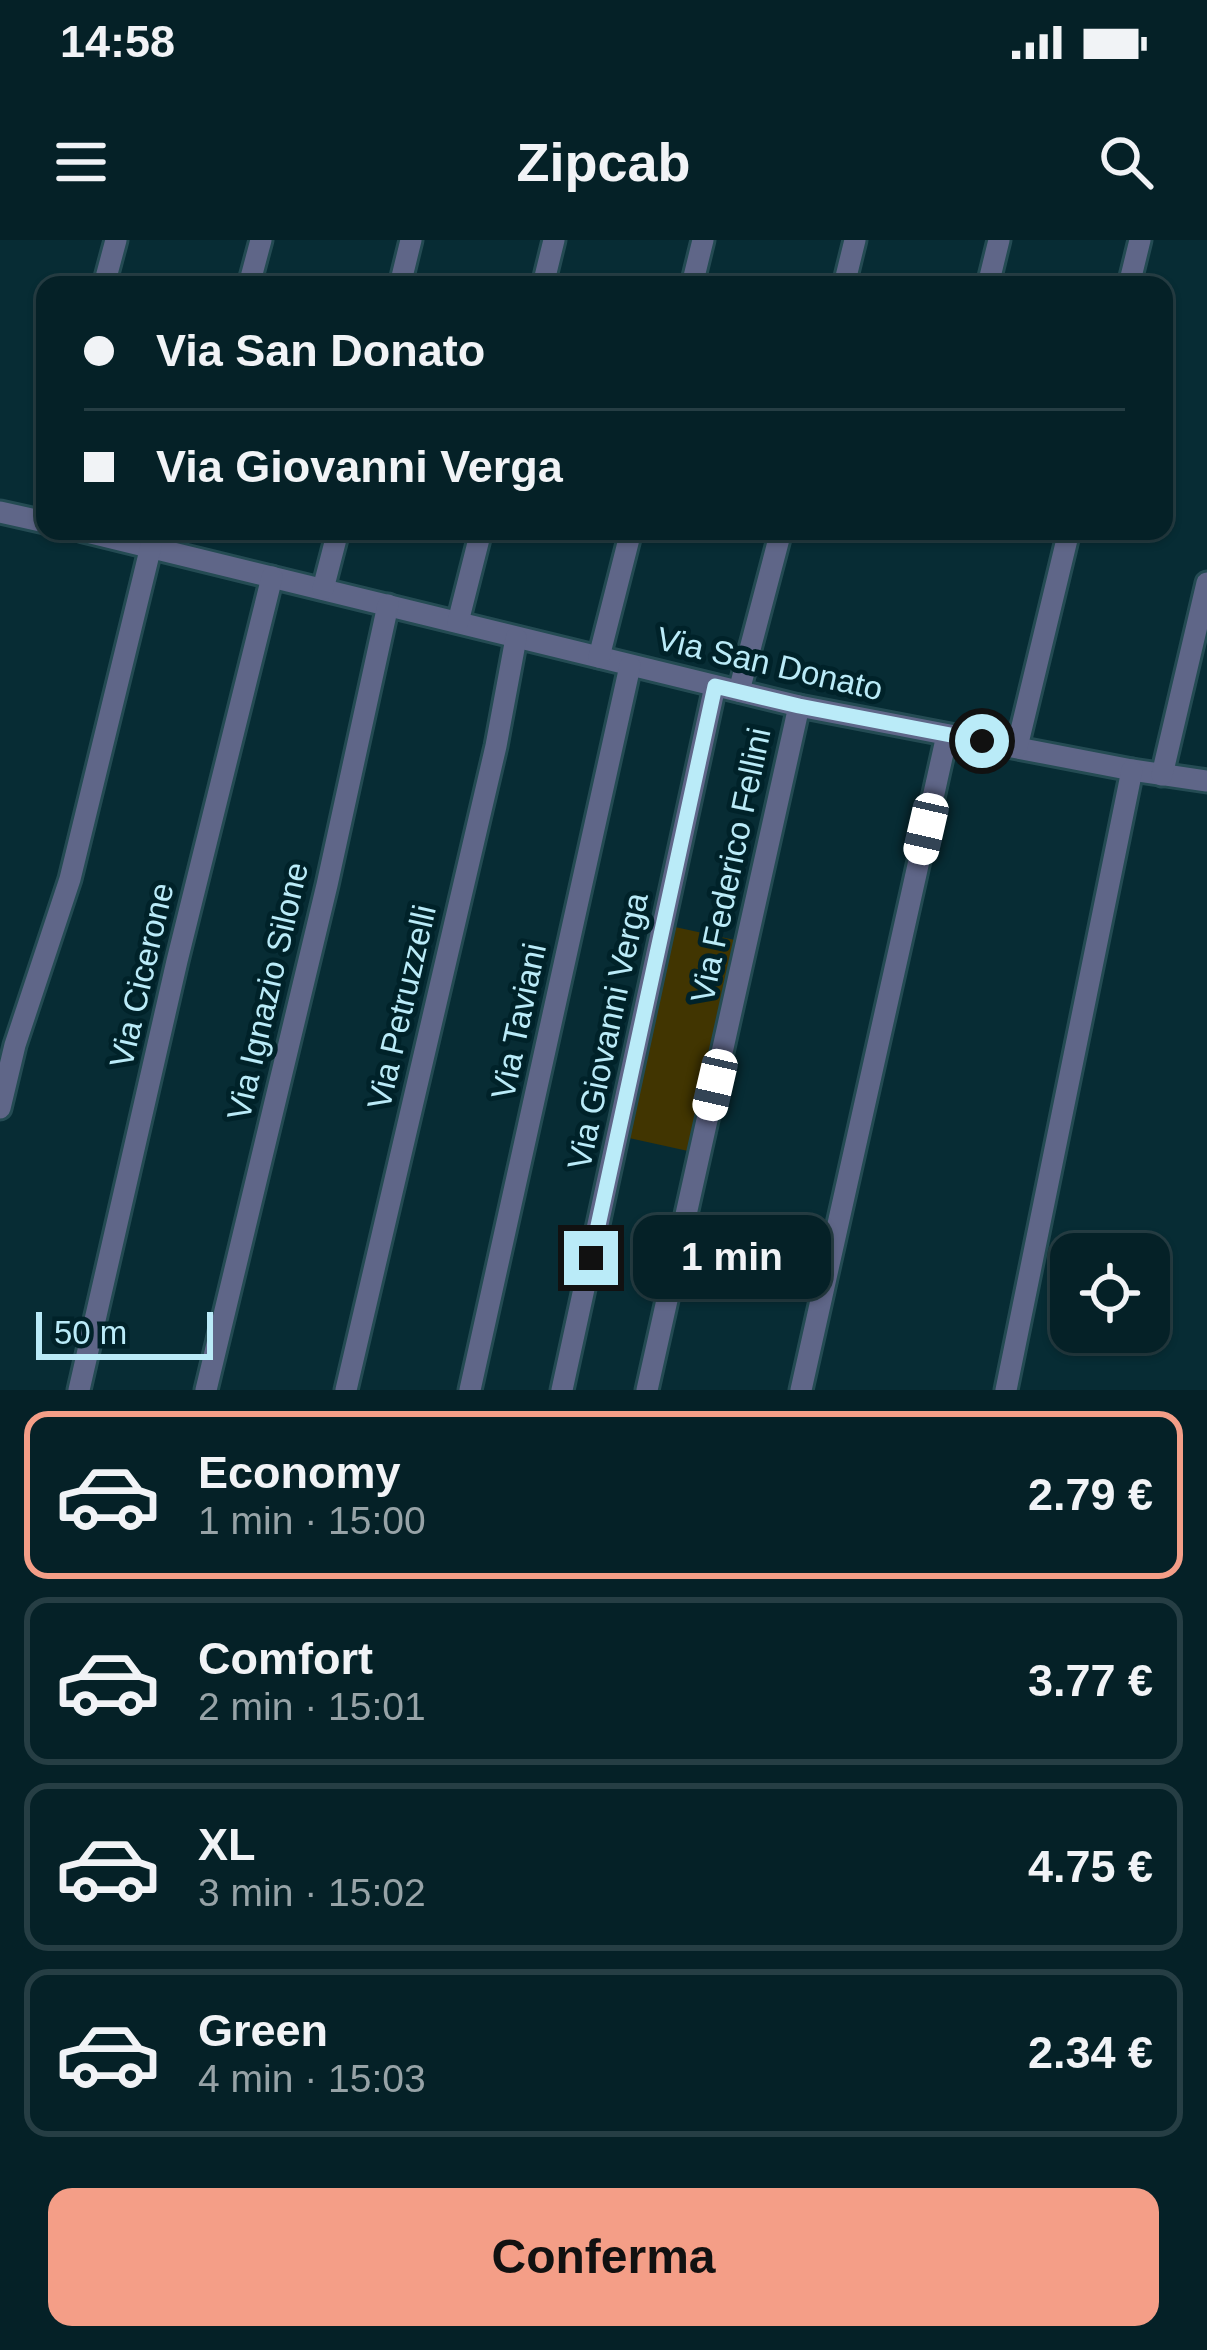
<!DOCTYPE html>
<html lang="it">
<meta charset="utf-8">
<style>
:root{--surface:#052127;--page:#0e292f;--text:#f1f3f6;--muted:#97a3a7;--line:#263e44;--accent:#f49e87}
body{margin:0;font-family:Arial,sans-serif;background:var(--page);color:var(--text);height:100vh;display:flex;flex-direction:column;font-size:45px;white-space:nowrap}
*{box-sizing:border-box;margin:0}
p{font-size:39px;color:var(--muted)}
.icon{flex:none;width:66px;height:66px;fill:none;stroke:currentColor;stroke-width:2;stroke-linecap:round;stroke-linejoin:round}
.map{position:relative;height:1150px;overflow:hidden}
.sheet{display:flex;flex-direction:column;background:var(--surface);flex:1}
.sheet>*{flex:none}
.guide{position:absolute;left:36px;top:36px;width:1137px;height:264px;border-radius:24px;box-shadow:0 3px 9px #0004,0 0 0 3px var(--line);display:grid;align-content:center;height:264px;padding:0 48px;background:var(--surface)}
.fabs{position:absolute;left:1050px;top:993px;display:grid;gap:24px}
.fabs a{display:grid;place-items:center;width:120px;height:120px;border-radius:24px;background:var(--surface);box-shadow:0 3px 9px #0004,0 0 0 3px var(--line);font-size:60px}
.scale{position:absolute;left:36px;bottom:30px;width:177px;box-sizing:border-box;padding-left:12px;border:6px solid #baebf8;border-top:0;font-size:33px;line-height:42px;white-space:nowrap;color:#baebf8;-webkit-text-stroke:9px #002229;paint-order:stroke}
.end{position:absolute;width:54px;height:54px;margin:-27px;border:15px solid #baebf8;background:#111;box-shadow:0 0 0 6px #111}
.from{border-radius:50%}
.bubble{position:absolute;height:84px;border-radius:24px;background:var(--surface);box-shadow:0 3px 9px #0004,0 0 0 3px var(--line);font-size:39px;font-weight:700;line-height:84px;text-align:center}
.car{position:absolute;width:36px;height:72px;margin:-36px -18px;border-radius:15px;box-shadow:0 0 9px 3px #0007;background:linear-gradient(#fff 24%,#345 0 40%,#fff 0 76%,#345 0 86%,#fff 0)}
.guide b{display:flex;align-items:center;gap:42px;height:114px;font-size:45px}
.guide b+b{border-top:3px solid var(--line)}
.guide i{width:30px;height:30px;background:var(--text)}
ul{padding:21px 0 0;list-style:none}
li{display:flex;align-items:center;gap:36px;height:168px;margin:0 24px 18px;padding:0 24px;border:6px solid var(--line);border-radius:24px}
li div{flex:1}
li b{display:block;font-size:45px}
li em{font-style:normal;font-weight:700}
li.active{border-color:var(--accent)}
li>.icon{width:108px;height:108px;stroke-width:1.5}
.primary-button{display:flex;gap:24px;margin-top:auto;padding:24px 48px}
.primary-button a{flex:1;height:138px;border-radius:24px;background:var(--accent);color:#111;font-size:48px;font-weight:700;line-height:138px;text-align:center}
.status{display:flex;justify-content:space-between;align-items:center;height:84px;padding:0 60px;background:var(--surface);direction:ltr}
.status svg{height:33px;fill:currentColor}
header{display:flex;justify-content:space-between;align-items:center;height:156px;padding:0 48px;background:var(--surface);font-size:54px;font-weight:700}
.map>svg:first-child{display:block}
</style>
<div class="status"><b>14:58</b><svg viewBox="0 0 49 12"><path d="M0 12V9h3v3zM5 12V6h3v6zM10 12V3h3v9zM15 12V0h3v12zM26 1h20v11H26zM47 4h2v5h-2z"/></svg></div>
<header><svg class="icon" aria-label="menu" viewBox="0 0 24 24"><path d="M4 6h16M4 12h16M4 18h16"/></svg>Zipcab<svg class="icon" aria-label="search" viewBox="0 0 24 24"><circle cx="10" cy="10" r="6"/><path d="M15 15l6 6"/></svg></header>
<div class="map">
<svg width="1207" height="1150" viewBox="0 0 1207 1150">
<rect width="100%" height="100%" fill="#072c34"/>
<polygon fill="#413501" points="675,687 735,700 688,911 629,898"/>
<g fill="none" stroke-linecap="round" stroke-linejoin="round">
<defs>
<g id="street">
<polyline points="104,45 116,0"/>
<polyline points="249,45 261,0"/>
<polyline points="400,45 411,0"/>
<polyline points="543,45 554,0"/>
<polyline points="692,45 703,0"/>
<polyline points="844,45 855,0"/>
<polyline points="988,45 999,0"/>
<polyline points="1129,45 1140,0"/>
<polyline points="0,272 45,282"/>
<polyline points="83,291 799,466 1132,530 1207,541"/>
<polyline points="323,349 338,291"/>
<polyline points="458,382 481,291"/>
<polyline points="599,417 631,291"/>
<polyline points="739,451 781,291"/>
<polyline points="1017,507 1069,291"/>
<polyline points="1162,535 1207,343"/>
<polyline points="0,868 15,805 70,639 151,306"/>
<polyline points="79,1150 177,721 272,337"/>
<polyline points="206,1150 327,645 388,365"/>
<polyline points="346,1150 496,506 516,398"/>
<polyline points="470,1150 630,426"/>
<polyline points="562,1150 715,446"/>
<polyline points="647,1150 799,466"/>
<polyline points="801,1150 947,495"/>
<polyline points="1006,1150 1132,530"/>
</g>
</defs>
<use href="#street" stroke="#244b53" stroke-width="27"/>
<use href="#street" stroke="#5f6688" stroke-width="21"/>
</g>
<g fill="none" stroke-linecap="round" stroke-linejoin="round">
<polyline stroke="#baebf8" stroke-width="15" points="591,1018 715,446 799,466 982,501"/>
</g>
<g text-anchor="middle" stroke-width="10" stroke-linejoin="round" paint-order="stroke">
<g font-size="33" fill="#baebf8" stroke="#002229">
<text transform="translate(770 423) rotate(13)" y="12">Via San Donato</text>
<text transform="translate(730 625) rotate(-78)" y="12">Via Federico Fellini</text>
<text transform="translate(141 735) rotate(-77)" y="12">Via Cicerone</text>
<text transform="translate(267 751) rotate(-77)" y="12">Via Ignazio Silone</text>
<text transform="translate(401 767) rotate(-77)" y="12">Via Petruzzelli</text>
<text transform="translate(518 781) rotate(-78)" y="12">Via Taviani</text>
<text transform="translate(607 791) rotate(-78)" y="12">Via Giovanni Verga</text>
</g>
</g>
</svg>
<div class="fabs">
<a><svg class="icon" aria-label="locate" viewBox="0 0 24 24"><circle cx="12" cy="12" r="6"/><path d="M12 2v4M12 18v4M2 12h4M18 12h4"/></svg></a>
</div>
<div class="scale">50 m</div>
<i class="end from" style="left:982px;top:501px"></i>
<i class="end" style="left:591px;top:1018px"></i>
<div class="bubble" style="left:633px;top:975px;width:198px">1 min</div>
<i class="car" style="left:926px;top:589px;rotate:193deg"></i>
<i class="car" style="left:715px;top:845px;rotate:193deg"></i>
<div class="guide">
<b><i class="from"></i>Via San Donato</b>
<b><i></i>Via Giovanni Verga</b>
</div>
</div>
<section class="sheet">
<ul>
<li class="active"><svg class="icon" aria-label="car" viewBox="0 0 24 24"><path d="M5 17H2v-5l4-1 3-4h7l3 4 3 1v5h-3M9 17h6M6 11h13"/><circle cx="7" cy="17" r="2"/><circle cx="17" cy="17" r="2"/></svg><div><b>Economy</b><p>1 min · 15:00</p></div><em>2.79 €</em></li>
<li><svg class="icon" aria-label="car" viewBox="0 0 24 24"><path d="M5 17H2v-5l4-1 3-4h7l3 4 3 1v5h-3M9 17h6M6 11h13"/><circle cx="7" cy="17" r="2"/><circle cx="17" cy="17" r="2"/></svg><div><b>Comfort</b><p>2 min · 15:01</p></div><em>3.77 €</em></li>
<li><svg class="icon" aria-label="car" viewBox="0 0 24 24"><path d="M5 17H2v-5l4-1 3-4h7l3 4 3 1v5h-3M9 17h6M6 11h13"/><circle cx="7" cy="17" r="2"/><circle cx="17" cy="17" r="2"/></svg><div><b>XL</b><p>3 min · 15:02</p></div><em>4.75 €</em></li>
<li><svg class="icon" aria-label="car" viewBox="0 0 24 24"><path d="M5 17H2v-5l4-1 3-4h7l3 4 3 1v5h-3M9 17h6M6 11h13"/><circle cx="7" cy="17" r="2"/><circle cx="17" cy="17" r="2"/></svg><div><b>Green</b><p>4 min · 15:03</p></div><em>2.34 €</em></li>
</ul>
<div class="primary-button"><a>Conferma</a></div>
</section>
